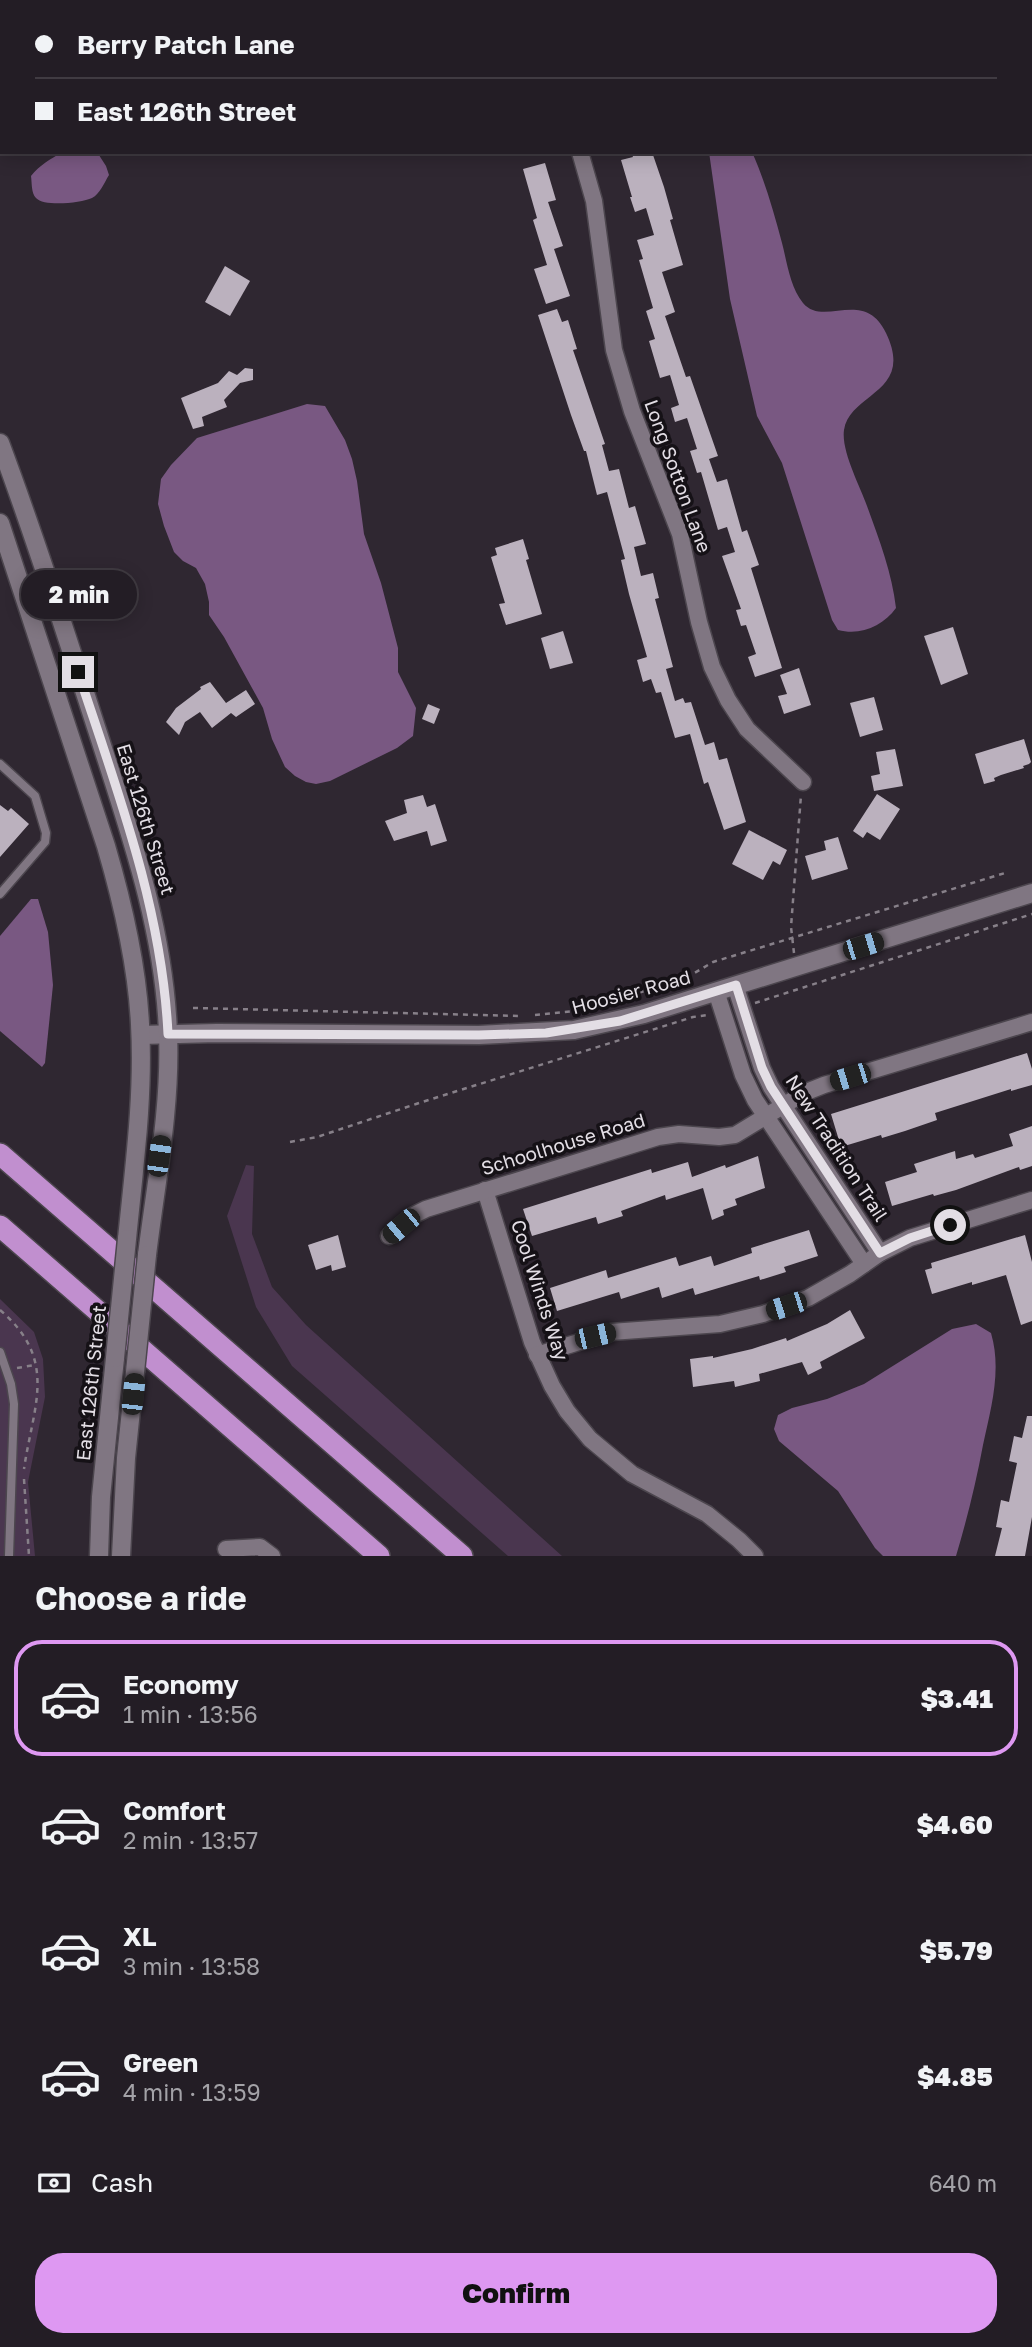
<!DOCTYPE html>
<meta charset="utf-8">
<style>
:root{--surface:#231d25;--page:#2b262d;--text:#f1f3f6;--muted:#a3a2a7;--line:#403b42;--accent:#de98f2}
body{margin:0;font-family:"Golos Text",sans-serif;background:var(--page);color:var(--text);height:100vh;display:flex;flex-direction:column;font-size:26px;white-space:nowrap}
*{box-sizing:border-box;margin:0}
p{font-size:23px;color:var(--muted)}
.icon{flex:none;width:38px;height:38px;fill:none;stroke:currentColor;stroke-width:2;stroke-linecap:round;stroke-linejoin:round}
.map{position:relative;height:1556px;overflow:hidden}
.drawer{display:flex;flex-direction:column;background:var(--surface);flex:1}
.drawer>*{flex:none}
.hud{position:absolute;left:0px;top:0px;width:1032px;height:154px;box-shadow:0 4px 18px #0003,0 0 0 2px var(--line);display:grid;align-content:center;height:154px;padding:0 35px;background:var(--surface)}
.end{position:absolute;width:32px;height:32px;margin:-16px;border:9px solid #e3dee5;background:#111;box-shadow:0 0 0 4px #111}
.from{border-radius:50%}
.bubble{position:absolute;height:49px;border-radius:24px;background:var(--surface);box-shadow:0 4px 18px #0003,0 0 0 2px var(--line);font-size:23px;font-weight:800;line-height:49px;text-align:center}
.car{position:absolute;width:21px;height:42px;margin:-21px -10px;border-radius:9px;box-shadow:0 0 5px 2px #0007;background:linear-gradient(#222 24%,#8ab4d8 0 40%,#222 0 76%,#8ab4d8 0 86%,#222 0)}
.hud b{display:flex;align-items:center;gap:24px;height:66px;font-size:26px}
.hud b+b{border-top:2px solid var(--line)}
.hud i{width:18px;height:18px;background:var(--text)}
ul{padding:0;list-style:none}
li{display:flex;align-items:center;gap:21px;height:116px;margin:0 14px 10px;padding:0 21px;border:4px solid transparent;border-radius:28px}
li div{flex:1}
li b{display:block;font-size:26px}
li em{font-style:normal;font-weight:800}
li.active{border-color:var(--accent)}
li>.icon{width:63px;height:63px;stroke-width:1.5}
h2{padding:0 35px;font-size:32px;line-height:84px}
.pay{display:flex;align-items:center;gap:18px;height:77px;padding:0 35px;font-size:26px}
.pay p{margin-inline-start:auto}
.cta{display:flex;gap:14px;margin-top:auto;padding:14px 35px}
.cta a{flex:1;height:80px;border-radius:28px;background:var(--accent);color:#111;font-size:28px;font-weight:800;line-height:80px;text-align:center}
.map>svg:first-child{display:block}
</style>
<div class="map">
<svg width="1032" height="1556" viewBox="0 0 1032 1556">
<rect width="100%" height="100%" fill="#2f2731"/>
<g fill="#4a364f">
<polygon points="246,1165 254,1166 252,1234 272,1287 306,1325 562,1556 508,1556 292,1366 256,1307 227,1216"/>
<polygon points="0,1299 34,1332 43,1359 45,1397 28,1482 35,1556 0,1556"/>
</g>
<g fill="#795882">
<path d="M63 152H97L106 166 109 175C104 183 100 194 92 198 81 203 44 207 36 198 31 193 32 183 31 176 40 165 50 159 63 152Z"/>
<path d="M709 152H752C765 181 774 213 782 243 787 262 790 287 803 303 824 328 864 287 886 333 915 393 850 392 844 430 841 451 860 486 867 506 879 539 892 573 896 608 883 626 861 636 838 630L832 620 782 463 757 416 730 299Z"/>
<polygon points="307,404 325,406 345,440 352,459 357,481 364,534 381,583 398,648 398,672 416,708 413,736 397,748 330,781 316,784 306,782 295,776 285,767 272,739 263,708 224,637 209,615 209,602 205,584 196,568 183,561 174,552 164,526 158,504 161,479 171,465 197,438"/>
<polygon points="31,899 38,899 48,932 53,985 45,1063 42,1067 0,1031 0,936"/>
<path d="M976 1324 991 1333C1002 1370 991 1408 983 1445 976 1483 967 1519 956 1556H883L875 1548 838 1491 779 1441 774 1429 778 1415 792 1408 827 1399 864 1384 952 1329Z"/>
</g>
<g fill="#bbb1be">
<polygon points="631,152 652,152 664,187 673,219 670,220 683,265 662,272 675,312 665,316 686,377 690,376 718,456 709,459 717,482 727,479 742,532 747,530 759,565 751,568 782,668 755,677 748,657 756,654 746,625 741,626 736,610 741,609 722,556 735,552 727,527 718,530 701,472 697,473 690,451 697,449 687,418 675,422 671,408 679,405 670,375 660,378 649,341 655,339 646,311 653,308 639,260 643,259 637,240 654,235 646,208 635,212 630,197 632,197 621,160 633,157"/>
<polygon points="545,163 556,200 548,202 563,246 554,249 570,296 546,304 534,269 547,265 533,220 537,218 523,169"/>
<polygon points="225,266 250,281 230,316 205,302"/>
<polygon points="557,309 562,322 568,320 577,349 573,350 605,444 602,445 609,471 619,469 629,508 635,506 646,544 634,547 641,576 653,573 659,598 655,599 673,667 666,669 675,701 683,698 685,703 691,702 705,745 714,742 719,760 727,758 746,822 724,830 708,782 704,784 690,734 675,738 661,692 656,693 651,679 643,682 637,660 647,657 629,594 621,560 625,559 607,492 597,495 586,451 584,451 571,415 538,315"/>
<polygon points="245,368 253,369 253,380 240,383 224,400 227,407 202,417 204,426 193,429 181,398 218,383 229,371 237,375"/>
<polygon points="523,539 529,559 526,560 542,614 506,625 499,604 505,603 491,557 497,555 495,548"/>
<polygon points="953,627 968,674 941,685 924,636"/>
<polygon points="563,631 573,663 550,669 541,638"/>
<polygon points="799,668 811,705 784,714 778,696 787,694 780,675"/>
<polygon points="210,682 226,703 246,690 255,704 236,717 231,713 212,728 200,712 185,722 179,735 166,722 176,708 201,689 200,687"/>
<polygon points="874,697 883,730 860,737 850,703"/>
<polygon points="428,704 440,709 434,724 422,719"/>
<polygon points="1024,739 1031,762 1029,764 1023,766 1024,768 1001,775 994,778 995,781 984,784 975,754"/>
<polygon points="895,749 903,786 874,791 871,776 880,774 876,752"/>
<polygon points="877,794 900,809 880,840 867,832 863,838 853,831"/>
<polygon points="423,795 427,807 435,804 447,841 431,846 427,831 394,841 385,821 407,813 404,800"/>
<polygon points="0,805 8,811 11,808 29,824 0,857"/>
<polygon points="749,830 787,850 780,865 773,861 763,880 732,864"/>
<polygon points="838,837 848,869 812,880 805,856 826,850 824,841"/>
<polygon points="1027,1053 1032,1069 1032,1085 1011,1091 1011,1089 935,1113 937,1120 905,1131 882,1138 881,1135 841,1147 831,1114"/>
<polygon points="1032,1126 1032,1166 1020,1170 1019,1167 956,1190 934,1196 933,1194 892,1206 885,1182 917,1172 914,1164 955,1151 956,1159 973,1154 975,1158 1013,1146 1009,1134"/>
<polygon points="758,1156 765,1188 735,1199 737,1205 723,1210 724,1215 712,1220 703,1188 666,1200 665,1195 621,1211 623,1216 598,1224 596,1217 532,1236 523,1209 651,1169 652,1173 688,1162 692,1177 725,1165 726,1168"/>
<polygon points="809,1230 818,1256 784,1267 786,1272 760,1280 759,1276 695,1295 693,1288 662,1298 659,1287 621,1299 619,1292 557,1311 550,1288 606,1270 608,1278 676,1257 679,1266 711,1256 714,1266 752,1253 751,1248"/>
<polygon points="338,1235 346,1267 332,1271 331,1265 316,1270 308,1245"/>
<polygon points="1025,1235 1032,1262 1032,1321 1021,1325 1006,1275 972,1285 972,1282 932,1294 925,1270 932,1268 931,1263"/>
<polygon points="850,1310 865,1338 820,1362 822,1368 808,1375 802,1362 759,1374 760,1381 735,1387 734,1381 693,1387 690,1359 713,1356 713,1358 752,1349 786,1338 787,1341 827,1324"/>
<polygon points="1027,1416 1032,1416 1032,1517 1025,1556 995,1556 1002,1528 996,1527 1001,1500 1009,1502 1017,1463 1009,1461 1014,1436 1022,1438"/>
</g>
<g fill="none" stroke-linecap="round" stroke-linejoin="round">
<defs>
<g id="service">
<polyline points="0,764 35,796 46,833 45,842 0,894"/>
<polyline points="0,1352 11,1384 14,1404 9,1556"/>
</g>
<g id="minor">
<polyline points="405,0 406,2"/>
<polyline points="646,2 650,0"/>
<polyline points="580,152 594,201 614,350 632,411 680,534 699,622 712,667 728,700 747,729 803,782"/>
<polyline points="735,985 762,1068 771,1087 880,1253"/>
<polyline points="716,991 743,1075 755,1100 864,1264"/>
<polyline points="485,1190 532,1342 552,1386 567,1411 590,1439 632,1474 707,1514 739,1540 755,1556"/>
<polyline points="389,1236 414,1215 426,1209 658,1137 679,1134 719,1137 735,1135 804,1093 824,1085 1032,1022"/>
<polyline points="537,1355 611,1332 720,1324 763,1314 808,1298 850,1274 880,1253 910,1238 1032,1200"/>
<polyline points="226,1549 260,1547 272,1556"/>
</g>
<polyline id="tertiary" points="141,1035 217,1033 479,1035 574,1030 644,1014 1032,893"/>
<g id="secondary">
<path d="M0 443C35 537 66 634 97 730 129 830 164 927 168 1033 171 1107 156 1182 147 1255"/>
<path d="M0 523 106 846C123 904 137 963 140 1024 144 1096 134 1168 127 1239"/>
<polyline points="99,1556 101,1497 115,1358"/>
<polyline points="121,1556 126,1458 135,1372"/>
</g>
<g id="motorway">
<polyline points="0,1154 462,1556"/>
<polyline points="0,1226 379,1556"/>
</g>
</defs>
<use href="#service" stroke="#4c464e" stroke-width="11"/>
<use href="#minor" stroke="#4c464e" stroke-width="19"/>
<use href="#tertiary" stroke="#4c464e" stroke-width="21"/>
<use href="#secondary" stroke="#4c464e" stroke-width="21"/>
<use href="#motorway" stroke="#4c464e" stroke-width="24"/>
<g stroke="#878089" stroke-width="2.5" stroke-dasharray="5 5" stroke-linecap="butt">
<polyline points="794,953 791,927 801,795"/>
<polyline points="621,1002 638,993 686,978 713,962 1005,873"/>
<polyline points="755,1003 1032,914"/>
<polyline points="193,1008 521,1016"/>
<polyline points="535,1015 594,1009"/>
<polyline points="290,1142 317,1137 416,1104 693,1017 708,1015"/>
<path d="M0 1310C59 1360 33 1406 24 1469"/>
<polyline points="17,1368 35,1365"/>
<polyline points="24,1479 29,1556"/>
</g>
<use href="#service" stroke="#807682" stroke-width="8"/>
<use href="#minor" stroke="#807682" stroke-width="16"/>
<use href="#tertiary" stroke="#807682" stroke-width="18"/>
<use href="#secondary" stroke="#807682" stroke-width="18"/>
<use href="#motorway" stroke="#c18fcf" stroke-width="21"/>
<defs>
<g id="secondary-bridge">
<polyline points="115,1358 127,1239"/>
<polyline points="135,1372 147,1255"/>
</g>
</defs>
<use href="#secondary-bridge" stroke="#4c464e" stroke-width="21" stroke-linecap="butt"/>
<use href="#secondary-bridge" stroke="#807682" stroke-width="18"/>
</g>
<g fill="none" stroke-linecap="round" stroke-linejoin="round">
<path stroke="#e3dee5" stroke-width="9" d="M78 672C117 790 162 908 168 1034L479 1035 546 1033 620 1021 736 985 762 1068 771 1087 880 1253 910 1238 950 1225"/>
</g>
<g text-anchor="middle" stroke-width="7" stroke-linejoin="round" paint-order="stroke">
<g font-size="19" fill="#e3dee5" stroke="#151116">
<text transform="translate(678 476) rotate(70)" y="7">Long Sotton Lane</text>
<text transform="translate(146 819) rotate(73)" y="7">East 126th Street</text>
<text transform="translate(631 992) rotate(-15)" y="7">Hoosier Road</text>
<text transform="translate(563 1144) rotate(-17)" y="7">Schoolhouse Road</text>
<text transform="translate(837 1148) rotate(57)" y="7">New Tradition Trail</text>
<text transform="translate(540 1290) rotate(72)" y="7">Cool Winds Way</text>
<text transform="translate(91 1383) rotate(-84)" y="7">East 126th Street</text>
</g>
</g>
</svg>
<i class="end from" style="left:950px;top:1225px"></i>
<i class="end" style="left:78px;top:672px"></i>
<div class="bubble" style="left:21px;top:570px;width:116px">2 min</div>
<i class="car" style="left:863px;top:946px;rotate:73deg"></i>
<i class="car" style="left:850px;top:1077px;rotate:253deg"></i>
<i class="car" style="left:159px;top:1156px;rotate:8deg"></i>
<i class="car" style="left:401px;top:1226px;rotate:230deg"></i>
<i class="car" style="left:786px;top:1306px;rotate:252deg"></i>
<i class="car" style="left:595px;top:1336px;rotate:77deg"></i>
<i class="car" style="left:133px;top:1394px;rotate:6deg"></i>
<div class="hud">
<b><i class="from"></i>Berry Patch Lane</b>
<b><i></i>East 126th Street</b>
</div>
</div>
<section class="drawer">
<h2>Choose a ride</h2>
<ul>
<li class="active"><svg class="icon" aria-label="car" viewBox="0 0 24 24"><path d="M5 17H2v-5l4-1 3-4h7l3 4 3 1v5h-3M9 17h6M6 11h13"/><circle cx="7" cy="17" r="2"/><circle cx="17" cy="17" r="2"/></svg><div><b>Economy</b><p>1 min · 13:56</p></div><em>$3.41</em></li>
<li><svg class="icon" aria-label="car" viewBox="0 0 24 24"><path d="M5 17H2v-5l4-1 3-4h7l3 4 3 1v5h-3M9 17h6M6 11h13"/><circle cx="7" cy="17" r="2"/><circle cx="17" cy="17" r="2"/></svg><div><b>Comfort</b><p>2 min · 13:57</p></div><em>$4.60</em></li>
<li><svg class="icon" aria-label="car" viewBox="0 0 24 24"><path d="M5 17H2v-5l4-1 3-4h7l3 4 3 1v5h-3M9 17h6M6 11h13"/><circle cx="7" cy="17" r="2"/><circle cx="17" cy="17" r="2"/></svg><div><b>XL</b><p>3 min · 13:58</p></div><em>$5.79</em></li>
<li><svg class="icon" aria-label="car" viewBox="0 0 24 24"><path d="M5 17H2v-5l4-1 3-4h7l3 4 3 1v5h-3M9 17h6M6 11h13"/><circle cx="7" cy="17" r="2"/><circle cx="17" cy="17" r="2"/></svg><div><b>Green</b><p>4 min · 13:59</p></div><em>$4.85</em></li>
</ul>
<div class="pay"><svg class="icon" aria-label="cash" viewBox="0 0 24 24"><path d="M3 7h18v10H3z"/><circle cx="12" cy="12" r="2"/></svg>Cash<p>640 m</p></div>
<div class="cta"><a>Confirm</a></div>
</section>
